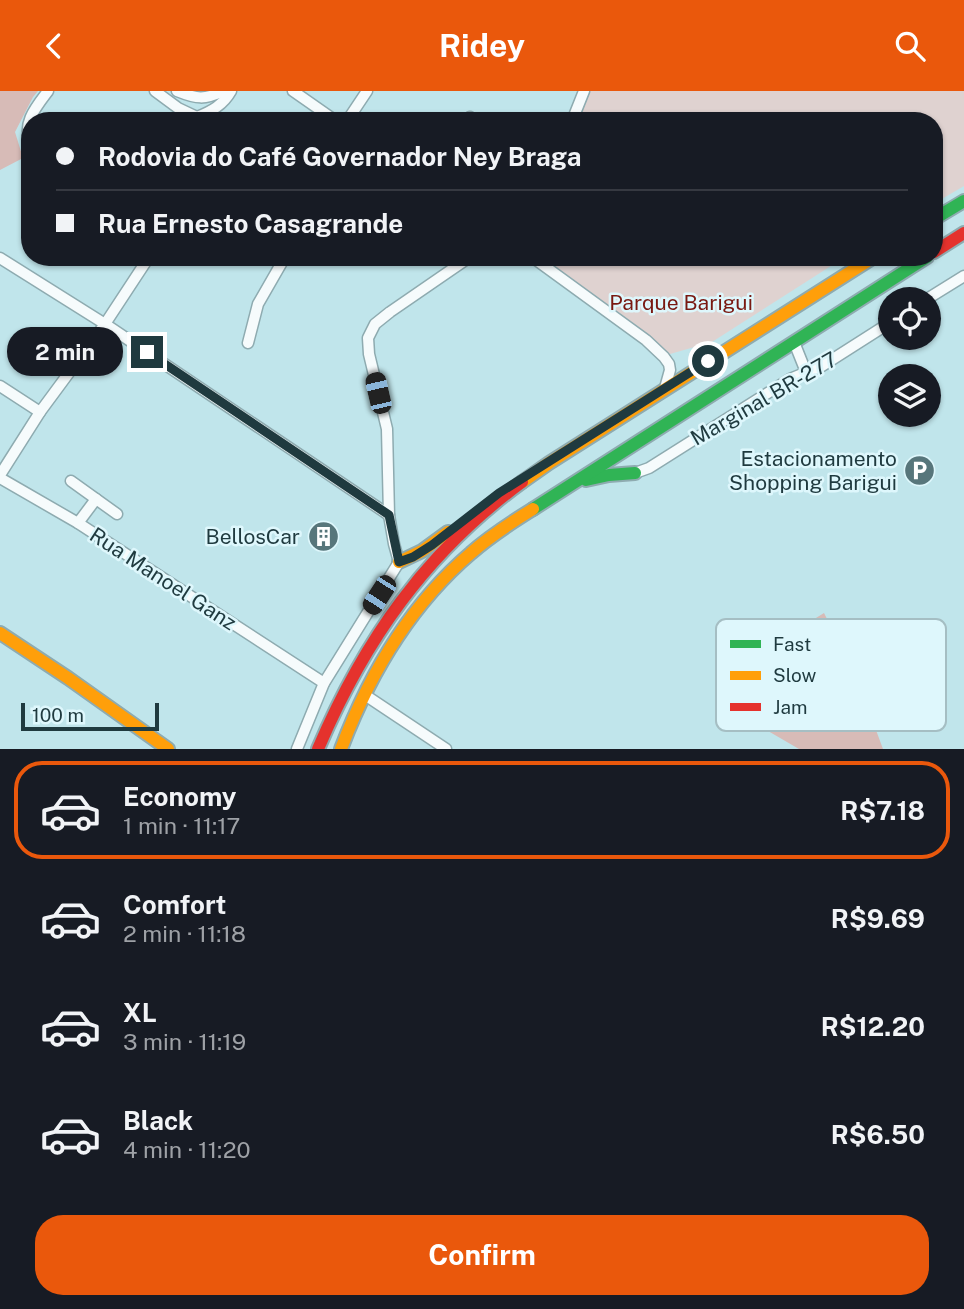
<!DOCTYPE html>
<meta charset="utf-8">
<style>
:root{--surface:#171b24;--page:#20242c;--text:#f1f3f6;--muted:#9ea1a6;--line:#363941;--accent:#ea580c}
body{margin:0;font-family:"Public Sans",sans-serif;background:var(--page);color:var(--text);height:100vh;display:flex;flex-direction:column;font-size:26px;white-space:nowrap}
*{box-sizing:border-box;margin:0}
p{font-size:23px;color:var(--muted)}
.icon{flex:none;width:38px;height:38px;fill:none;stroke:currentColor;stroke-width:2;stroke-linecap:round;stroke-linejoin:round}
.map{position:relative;height:658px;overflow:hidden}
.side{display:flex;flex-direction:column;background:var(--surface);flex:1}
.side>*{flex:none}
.guide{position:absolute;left:21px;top:21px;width:922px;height:154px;border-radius:28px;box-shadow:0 2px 5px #0004;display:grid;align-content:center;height:154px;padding:0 35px;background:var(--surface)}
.fabs{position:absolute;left:878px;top:196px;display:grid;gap:14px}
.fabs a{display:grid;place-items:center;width:63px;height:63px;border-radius:50%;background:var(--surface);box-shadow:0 2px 5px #0004;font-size:35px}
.scale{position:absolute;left:21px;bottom:18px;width:138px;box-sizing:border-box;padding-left:7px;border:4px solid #1f3a3f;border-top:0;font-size:19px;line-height:24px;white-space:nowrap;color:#1f3a3f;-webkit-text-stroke:5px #def7fc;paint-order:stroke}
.end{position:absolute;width:32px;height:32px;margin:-16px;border:9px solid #1f3a3f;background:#fff;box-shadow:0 0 0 4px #fff}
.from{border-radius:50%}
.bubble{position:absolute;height:49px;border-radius:24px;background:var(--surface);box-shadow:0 2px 5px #0004;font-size:23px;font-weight:700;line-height:49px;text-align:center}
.car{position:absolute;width:21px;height:42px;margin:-21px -10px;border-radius:9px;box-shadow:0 0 5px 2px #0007;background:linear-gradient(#222 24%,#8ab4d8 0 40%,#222 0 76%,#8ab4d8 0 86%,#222 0)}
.guide b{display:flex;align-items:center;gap:24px;height:66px;font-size:26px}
.guide b+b{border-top:2px solid var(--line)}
.guide i{width:18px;height:18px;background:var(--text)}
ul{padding:12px 0 0;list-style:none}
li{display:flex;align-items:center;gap:21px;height:98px;margin:0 14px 10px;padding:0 21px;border:4px solid transparent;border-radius:28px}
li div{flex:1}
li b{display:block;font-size:26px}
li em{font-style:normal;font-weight:700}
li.active{border-color:var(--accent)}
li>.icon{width:63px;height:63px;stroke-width:1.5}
.primary-button{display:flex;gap:14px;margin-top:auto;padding:14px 35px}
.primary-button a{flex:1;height:80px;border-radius:28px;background:var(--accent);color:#fff;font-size:28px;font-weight:700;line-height:80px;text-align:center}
header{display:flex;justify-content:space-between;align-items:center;height:91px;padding:0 35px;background:var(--accent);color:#fff;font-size:32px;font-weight:700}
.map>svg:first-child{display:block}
</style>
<header><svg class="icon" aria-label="back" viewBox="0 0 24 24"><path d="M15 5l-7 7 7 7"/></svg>Ridey<svg class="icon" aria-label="search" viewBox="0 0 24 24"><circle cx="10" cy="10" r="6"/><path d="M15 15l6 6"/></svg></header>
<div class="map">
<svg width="964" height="658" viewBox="0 0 964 658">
<rect width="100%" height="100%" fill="#c0e5eb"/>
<g fill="#dfd2d0">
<polygon points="580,0 964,0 964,95 935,112 934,30 567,30"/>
<polygon points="541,166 845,166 712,251 670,263"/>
</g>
<g fill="#d7bbb7">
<polygon points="0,0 38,0 33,6 15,41 23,67 0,79"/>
<polygon points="824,522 856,585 883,658 799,658 737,622 737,593 751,555 756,564"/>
</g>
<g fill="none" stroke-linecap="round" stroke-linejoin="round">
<defs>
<g id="street">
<path d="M155 0 178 17 197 26C212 20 223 14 231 0"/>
<path d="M177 0C197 8 204 9 224 0"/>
<polyline points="293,0 336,30"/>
<polyline points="347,30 367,0"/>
<polyline points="467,30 470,26"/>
<polyline points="572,30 584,0"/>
<path d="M30 52C22 32 36 16 48 0"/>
<polyline points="532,166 646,249 664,266 669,273 670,279 665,297"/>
<polyline points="0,167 105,233 389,424"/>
<polyline points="927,208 964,185"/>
<polyline points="794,251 806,281"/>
<polyline points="248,252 258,213 285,166"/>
<polyline points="0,295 40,321"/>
<polyline points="635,382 649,377 790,288 822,275 891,231"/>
<polyline points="0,384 40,321 105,233 149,166"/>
<polyline points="0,387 78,432 324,592"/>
<polyline points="71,390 117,423"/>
<polyline points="78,432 96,408"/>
<polyline points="365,604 446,658"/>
<polyline points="297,658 324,592 399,471 394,453 389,424 387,338 369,263 368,247 375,233 390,221 470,166"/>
</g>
<g id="fast">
<polyline points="934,128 964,110"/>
<polyline points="586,389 609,384 635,382"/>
<polyline points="533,418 927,166"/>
</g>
<g id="slow">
<polyline points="522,391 549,372 874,166"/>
<polyline points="399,471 422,460 448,441"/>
<polyline points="0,542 68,587 168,658"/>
<path d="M341 658C369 584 410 514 471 462 490 445 512 431 533 418"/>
</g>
<g id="jam">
<polyline points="934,161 964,142"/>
<path d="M318 658C364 550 426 461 522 391"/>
</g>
</defs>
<use href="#street" stroke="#8eabb0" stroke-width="13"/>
<use href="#fast" stroke="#8eabb0" stroke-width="16"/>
<use href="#slow" stroke="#8eabb0" stroke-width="16"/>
<use href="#jam" stroke="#8eabb0" stroke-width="16"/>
<use href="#street" stroke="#f6fbfc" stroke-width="10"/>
<use href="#fast" stroke="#30b455" stroke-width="12"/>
<use href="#slow" stroke="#ff9f0a" stroke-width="12"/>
<use href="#jam" stroke="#e5322d" stroke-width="12"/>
</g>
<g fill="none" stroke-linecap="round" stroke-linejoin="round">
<polyline stroke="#1f3a3f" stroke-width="9" points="147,261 389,424 399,471 413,466 432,454 499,402 708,270"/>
</g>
<defs>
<symbol id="parking-disc" viewBox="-11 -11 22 22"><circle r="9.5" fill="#57767b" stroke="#def7fc"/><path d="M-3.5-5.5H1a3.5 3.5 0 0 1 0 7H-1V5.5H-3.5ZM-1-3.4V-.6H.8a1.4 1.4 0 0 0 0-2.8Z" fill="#fff"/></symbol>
<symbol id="building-disc" viewBox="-11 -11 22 22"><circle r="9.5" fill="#57767b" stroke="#def7fc"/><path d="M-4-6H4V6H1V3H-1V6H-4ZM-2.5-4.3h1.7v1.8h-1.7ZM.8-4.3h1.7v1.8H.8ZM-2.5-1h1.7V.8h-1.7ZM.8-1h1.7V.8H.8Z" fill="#fff"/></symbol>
</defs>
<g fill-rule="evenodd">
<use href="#parking-disc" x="902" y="362" width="35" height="35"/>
<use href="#building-disc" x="306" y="428" width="35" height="35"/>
</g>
<g text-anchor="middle" stroke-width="5" stroke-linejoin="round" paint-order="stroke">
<g font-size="21" fill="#791912" stroke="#def7fc">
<text x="681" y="219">Parque Barigui</text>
</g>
<g font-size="21" fill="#1f3a3f" stroke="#def7fc">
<text transform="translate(764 308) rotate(-30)" y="7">Marginal BR-277</text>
<text transform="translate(163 488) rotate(33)" y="7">Rua Manoel Ganz</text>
</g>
<g font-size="21" fill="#1f3a3f" stroke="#def7fc" text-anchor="end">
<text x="897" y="375">Estacionamento<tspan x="897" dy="24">Shopping Barigui</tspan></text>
<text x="300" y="453">BellosCar</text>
</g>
</g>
<rect x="716" y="528" width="230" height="112" rx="10" fill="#def7fc" stroke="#a5bec3" stroke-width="2"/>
<rect x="730" y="549" width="31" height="8" fill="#30b455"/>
<rect x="730" y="580" width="31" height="9" fill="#ff9f0a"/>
<rect x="730" y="612" width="31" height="8" fill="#e5322d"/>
<g font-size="19" fill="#1f3a3f">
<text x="773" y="560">Fast</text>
<text x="773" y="591">Slow</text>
<text x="773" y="623">Jam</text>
</g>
</svg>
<div class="fabs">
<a><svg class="icon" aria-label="locate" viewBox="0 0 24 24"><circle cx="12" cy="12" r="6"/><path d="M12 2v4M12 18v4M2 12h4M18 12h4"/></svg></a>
<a><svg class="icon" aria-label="layers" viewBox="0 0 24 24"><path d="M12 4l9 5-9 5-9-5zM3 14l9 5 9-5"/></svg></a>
</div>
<div class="scale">100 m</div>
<i class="end from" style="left:708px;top:270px"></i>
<i class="end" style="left:147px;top:261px"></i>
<div class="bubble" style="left:7px;top:236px;width:116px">2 min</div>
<i class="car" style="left:378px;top:302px;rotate:347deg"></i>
<i class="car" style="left:379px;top:504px;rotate:213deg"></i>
<div class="guide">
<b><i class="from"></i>Rodovia do Café Governador Ney Braga</b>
<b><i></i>Rua Ernesto Casagrande</b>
</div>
</div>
<section class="side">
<ul>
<li class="active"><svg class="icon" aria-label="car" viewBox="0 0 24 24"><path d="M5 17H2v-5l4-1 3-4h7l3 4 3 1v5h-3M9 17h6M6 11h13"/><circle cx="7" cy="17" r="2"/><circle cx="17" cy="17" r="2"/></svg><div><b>Economy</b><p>1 min · 11:17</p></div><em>R$7.18</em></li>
<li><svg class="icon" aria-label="car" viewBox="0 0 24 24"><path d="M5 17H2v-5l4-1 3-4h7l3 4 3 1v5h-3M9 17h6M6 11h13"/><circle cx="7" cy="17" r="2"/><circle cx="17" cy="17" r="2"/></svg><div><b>Comfort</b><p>2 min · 11:18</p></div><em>R$9.69</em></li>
<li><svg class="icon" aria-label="car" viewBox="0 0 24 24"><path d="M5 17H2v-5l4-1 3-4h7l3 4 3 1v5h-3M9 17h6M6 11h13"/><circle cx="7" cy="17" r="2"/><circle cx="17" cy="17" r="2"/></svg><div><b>XL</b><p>3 min · 11:19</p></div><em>R$12.20</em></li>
<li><svg class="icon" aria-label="car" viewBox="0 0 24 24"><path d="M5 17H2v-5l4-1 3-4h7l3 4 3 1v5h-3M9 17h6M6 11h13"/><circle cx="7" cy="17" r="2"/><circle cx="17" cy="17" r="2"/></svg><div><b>Black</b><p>4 min · 11:20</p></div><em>R$6.50</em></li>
</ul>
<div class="primary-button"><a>Confirm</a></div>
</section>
